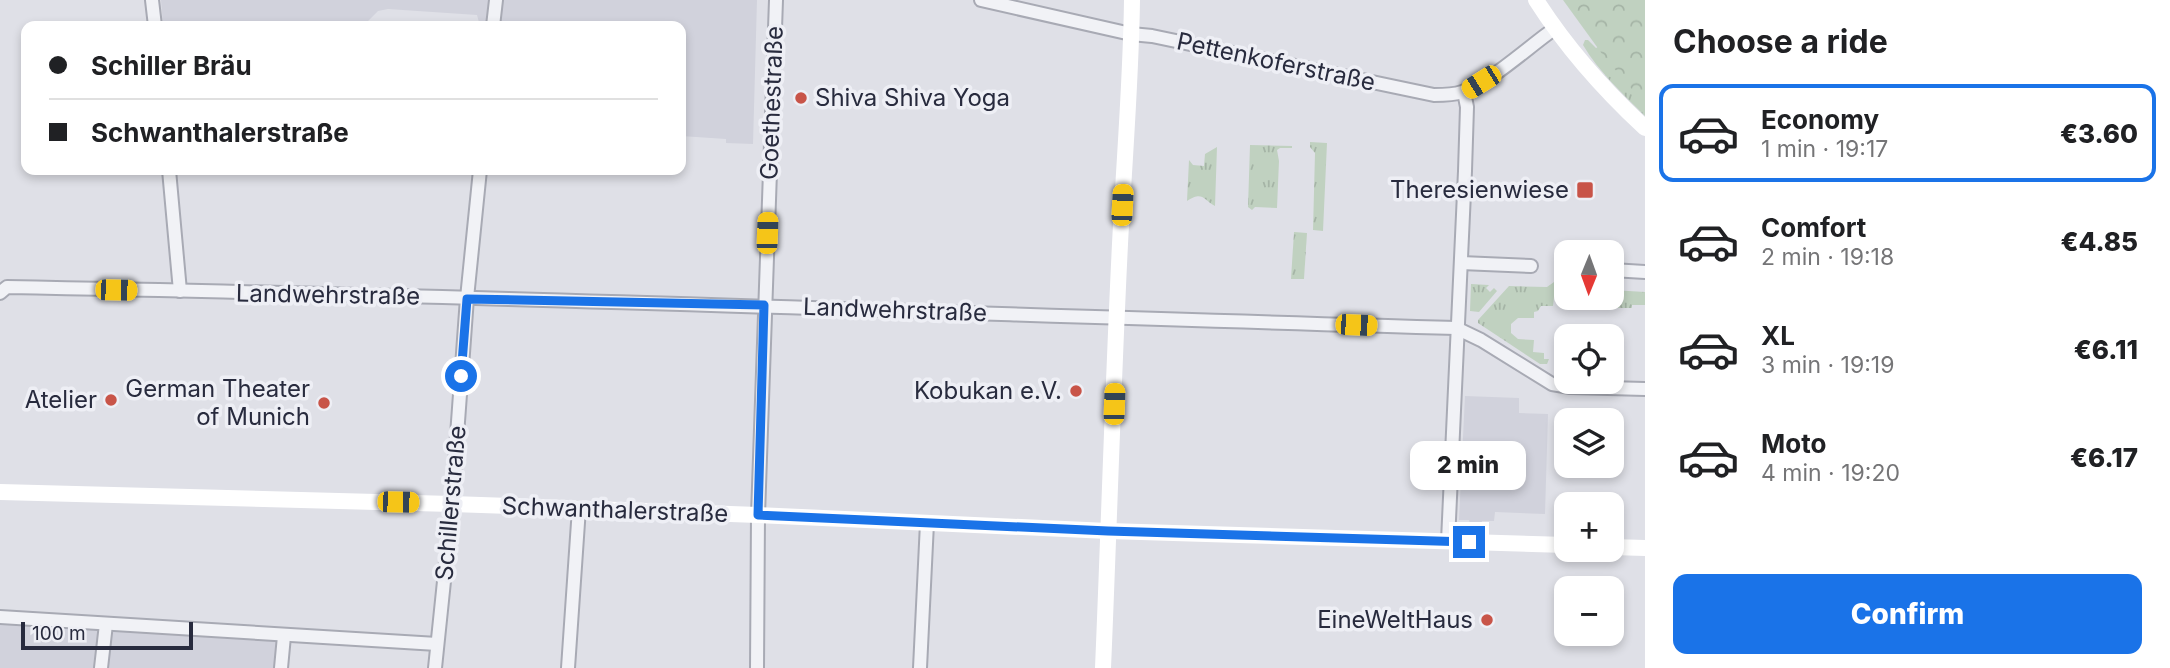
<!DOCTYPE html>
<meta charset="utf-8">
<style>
:root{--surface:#fff;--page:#f2f2f2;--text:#202124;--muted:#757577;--line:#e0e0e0;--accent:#1a73e8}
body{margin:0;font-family:Inter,sans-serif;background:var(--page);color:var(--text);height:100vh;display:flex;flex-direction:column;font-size:26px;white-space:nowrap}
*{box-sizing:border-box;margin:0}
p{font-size:23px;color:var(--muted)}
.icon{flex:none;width:38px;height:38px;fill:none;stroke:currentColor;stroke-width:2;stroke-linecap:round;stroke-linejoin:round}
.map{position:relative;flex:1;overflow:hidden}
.panel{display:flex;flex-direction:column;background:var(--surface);width:525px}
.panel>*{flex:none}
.guide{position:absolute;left:21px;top:21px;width:665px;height:154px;border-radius:14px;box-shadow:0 4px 10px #0003;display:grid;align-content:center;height:154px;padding:0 28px;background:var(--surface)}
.needle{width:46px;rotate:181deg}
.fabs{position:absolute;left:1554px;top:240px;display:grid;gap:14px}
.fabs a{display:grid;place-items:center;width:70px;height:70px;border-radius:14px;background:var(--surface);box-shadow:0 4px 10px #0003;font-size:35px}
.scale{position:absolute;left:21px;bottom:18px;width:172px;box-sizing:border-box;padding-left:7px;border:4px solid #282b3e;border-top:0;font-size:19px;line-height:24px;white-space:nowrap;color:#282b3e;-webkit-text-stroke:5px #eeeff5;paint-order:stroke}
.end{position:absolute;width:32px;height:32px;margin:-16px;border:9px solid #1a73e8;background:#fff;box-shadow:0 0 0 4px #fff}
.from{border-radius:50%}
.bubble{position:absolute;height:49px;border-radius:14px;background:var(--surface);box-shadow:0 4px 10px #0003;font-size:23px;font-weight:800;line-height:49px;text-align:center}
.car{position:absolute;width:21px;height:42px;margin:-21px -10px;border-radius:9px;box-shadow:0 0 5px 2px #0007;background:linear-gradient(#f5c518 24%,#345 0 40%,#f5c518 0 76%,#345 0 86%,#f5c518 0)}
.guide b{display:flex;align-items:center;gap:24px;height:66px;font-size:26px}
.guide b+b{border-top:2px solid var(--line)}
.guide i{width:18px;height:18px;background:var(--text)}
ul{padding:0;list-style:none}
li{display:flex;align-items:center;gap:21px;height:98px;margin:0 14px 10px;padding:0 14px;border:4px solid transparent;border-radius:14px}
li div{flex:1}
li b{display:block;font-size:26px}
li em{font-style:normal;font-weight:800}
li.selected{border-color:var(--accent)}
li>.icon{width:63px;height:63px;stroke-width:1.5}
h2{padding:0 28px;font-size:32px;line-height:84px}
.cta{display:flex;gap:14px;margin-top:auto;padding:14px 28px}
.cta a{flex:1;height:80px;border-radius:14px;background:var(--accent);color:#fff;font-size:28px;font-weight:800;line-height:80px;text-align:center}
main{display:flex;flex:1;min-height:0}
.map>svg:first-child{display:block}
</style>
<main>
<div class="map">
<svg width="1645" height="668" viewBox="0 0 1645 668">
<defs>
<pattern id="grass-tufts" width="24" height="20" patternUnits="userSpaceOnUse" patternTransform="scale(1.75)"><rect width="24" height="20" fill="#c0d1c0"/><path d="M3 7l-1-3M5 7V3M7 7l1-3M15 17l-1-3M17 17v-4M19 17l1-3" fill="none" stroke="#a5b4a6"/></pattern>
<pattern id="park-crowns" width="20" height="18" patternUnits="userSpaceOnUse" patternTransform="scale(1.75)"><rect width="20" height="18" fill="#c0d1c0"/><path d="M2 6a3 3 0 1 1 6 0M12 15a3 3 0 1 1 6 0" fill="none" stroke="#a5b4a6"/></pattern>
</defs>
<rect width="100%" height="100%" fill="#dfe0e7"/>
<g fill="#d1d2dc">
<polygon points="161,0 757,0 753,144 726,143 726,139 681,136 681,26 480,26 477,15 388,9 378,11 363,26 163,26"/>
<polygon points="1465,396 1519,398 1519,413 1548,414 1545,514 1495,512 1494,521 1482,521 1481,525 1470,524 1469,520 1459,520"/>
<polygon points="0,618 276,640 274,668 0,668"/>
</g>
<g fill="url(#grass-tufts)">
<path d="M1585 40H1588L1596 48 1609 41 1645 58V116C1623 94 1599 72 1583 45Z"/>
<polygon points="1310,142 1327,143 1323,231 1313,230 1315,153 1310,147"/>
<polygon points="1250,145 1292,146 1292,148 1280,148 1277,150 1279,161 1277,208 1255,207 1252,210 1248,207"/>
<path d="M1217 147 1215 206C1202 199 1203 191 1187 201L1189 160 1193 165 1204 166 1205 154Z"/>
<polygon points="1294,232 1307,233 1304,279 1291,279"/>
<polygon points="1554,282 1566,283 1566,298 1612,298 1612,290 1645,292 1645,309 1645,305 1632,305 1632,308 1617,308 1617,305 1615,308 1606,307 1605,304 1603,307 1593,307 1593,298 1554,297 1553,306 1541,306 1538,311 1534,312 1534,318 1518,318 1511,324 1511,333 1518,339 1534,340 1533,352 1544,353 1544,359 1549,359 1547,364 1540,364 1478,323 1478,320 1509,286 1547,287"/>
<polygon points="1471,284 1489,285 1486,288 1490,292 1494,288 1497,291 1479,312 1470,311"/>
</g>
<polygon fill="url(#park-crowns)" points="1563,0 1645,0 1645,104 1605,58"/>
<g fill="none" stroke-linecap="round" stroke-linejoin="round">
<defs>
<g id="street">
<polyline points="152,0 155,26"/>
<path d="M981 0 1131 34 1152 36 1434 95C1444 95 1453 95 1462 92 1487 85 1531 45 1554 29"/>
<polyline points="493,26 496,0"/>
<polyline points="169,170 180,291"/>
<polyline points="1461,263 1531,266"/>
<polyline points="1612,270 1645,272"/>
<path d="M0 293 7 287C490 296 973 314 1456 328L1481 340 1552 384 1570 387 1645 389"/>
<polyline points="1448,541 1465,171 1467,107 1464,92"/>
<polyline points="0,617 437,644"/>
<polyline points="101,668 106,624"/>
<polyline points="281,668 284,636"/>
<polyline points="435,668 452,504 467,298 480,170"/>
<polyline points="568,668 579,508"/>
<polyline points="757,668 758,515 776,0"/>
<polyline points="920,668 927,523"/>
</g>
</defs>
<use href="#street" stroke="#a8aab4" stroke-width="16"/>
<use href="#street" stroke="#f1f2f6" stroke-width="12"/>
<g stroke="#fff" stroke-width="16">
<path d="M1536 0C1566 47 1604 90 1645 128"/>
<polyline points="0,492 452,504 758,515 1108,531 1566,545"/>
<polyline points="1612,547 1645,548"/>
<path d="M1103 668C1109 527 1113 385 1120 244 1124 162 1131 82 1132 0"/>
</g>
</g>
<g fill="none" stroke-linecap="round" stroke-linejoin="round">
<polyline stroke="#1a73e8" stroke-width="9" points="461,376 467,299 764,305 758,515 1108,531 1469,542"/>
</g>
<g fill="#c85448" stroke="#eeeff5" stroke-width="2.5">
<circle cx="801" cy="98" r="7"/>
<rect x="1576" y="181" width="18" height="18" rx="3.5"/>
<circle cx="1076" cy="391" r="7"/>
<circle cx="111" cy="400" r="7"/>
<circle cx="324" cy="403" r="7"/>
<circle cx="1487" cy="620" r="7"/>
</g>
<g text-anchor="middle" stroke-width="7" stroke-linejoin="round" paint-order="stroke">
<g font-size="24" fill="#282b3e" stroke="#eeeff5">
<text transform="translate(1276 62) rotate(12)" y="8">Pettenkoferstraße</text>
<text transform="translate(772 103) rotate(-88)" y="8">Goethestraße</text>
<text transform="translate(328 295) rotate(1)" y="8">Landwehrstraße</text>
<text transform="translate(895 310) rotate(2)" y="8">Landwehrstraße</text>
<text transform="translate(451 503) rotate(-85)" y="8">Schillerstraße</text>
<text transform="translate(615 510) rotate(2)" y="8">Schwanthalerstraße</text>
</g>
<g font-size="24" fill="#282b3e" stroke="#eeeff5" text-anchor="end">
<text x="815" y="106" text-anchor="start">Shiva Shiva Yoga</text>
<text x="1569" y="198">Theresienwiese</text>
<text x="310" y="397">German Theater<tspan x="310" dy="28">of Munich</tspan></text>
<text x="1062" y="399">Kobukan e.V.</text>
<text x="97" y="408">Atelier</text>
<text x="1473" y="628">EineWeltHaus</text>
</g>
</g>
</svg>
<div class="fabs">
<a><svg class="needle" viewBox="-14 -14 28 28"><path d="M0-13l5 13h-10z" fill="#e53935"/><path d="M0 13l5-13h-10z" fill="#757577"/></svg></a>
<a><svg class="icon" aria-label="locate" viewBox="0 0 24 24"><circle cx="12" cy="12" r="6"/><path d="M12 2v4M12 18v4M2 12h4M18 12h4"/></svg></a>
<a><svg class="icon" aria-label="layers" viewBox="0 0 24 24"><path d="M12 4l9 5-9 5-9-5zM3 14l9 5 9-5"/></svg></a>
<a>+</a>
<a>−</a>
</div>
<div class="scale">100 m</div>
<i class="end from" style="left:461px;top:376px"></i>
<i class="end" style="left:1469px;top:542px"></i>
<div class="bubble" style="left:1410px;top:441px;width:116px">2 min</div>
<i class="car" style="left:1481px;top:82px;rotate:238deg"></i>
<i class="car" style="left:1122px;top:205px;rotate:3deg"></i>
<i class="car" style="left:767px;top:233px;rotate:2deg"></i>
<i class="car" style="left:116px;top:290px;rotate:91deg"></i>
<i class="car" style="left:1356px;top:325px;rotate:92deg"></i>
<i class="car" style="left:1114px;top:404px;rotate:2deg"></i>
<i class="car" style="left:398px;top:502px;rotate:91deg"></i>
<div class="guide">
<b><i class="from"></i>Schiller Bräu</b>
<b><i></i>Schwanthalerstraße</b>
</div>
</div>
<section class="panel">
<h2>Choose a ride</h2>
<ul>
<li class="selected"><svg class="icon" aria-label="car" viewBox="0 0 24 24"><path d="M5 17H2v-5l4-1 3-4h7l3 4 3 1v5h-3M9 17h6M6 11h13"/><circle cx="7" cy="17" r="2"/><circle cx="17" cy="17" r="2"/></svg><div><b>Economy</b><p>1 min · 19:17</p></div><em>€3.60</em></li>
<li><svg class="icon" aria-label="car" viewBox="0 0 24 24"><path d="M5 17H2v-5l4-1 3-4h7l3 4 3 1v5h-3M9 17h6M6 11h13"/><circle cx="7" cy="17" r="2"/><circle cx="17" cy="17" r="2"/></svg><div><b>Comfort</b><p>2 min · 19:18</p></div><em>€4.85</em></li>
<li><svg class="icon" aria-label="car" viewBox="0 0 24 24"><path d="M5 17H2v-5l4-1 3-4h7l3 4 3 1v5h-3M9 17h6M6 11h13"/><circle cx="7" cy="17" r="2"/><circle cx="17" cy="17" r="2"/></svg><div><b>XL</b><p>3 min · 19:19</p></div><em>€6.11</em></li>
<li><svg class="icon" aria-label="car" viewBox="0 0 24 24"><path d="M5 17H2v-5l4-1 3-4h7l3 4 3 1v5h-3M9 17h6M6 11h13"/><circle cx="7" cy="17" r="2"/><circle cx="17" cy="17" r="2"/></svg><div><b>Moto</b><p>4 min · 19:20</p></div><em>€6.17</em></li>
</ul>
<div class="cta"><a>Confirm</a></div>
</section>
</main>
